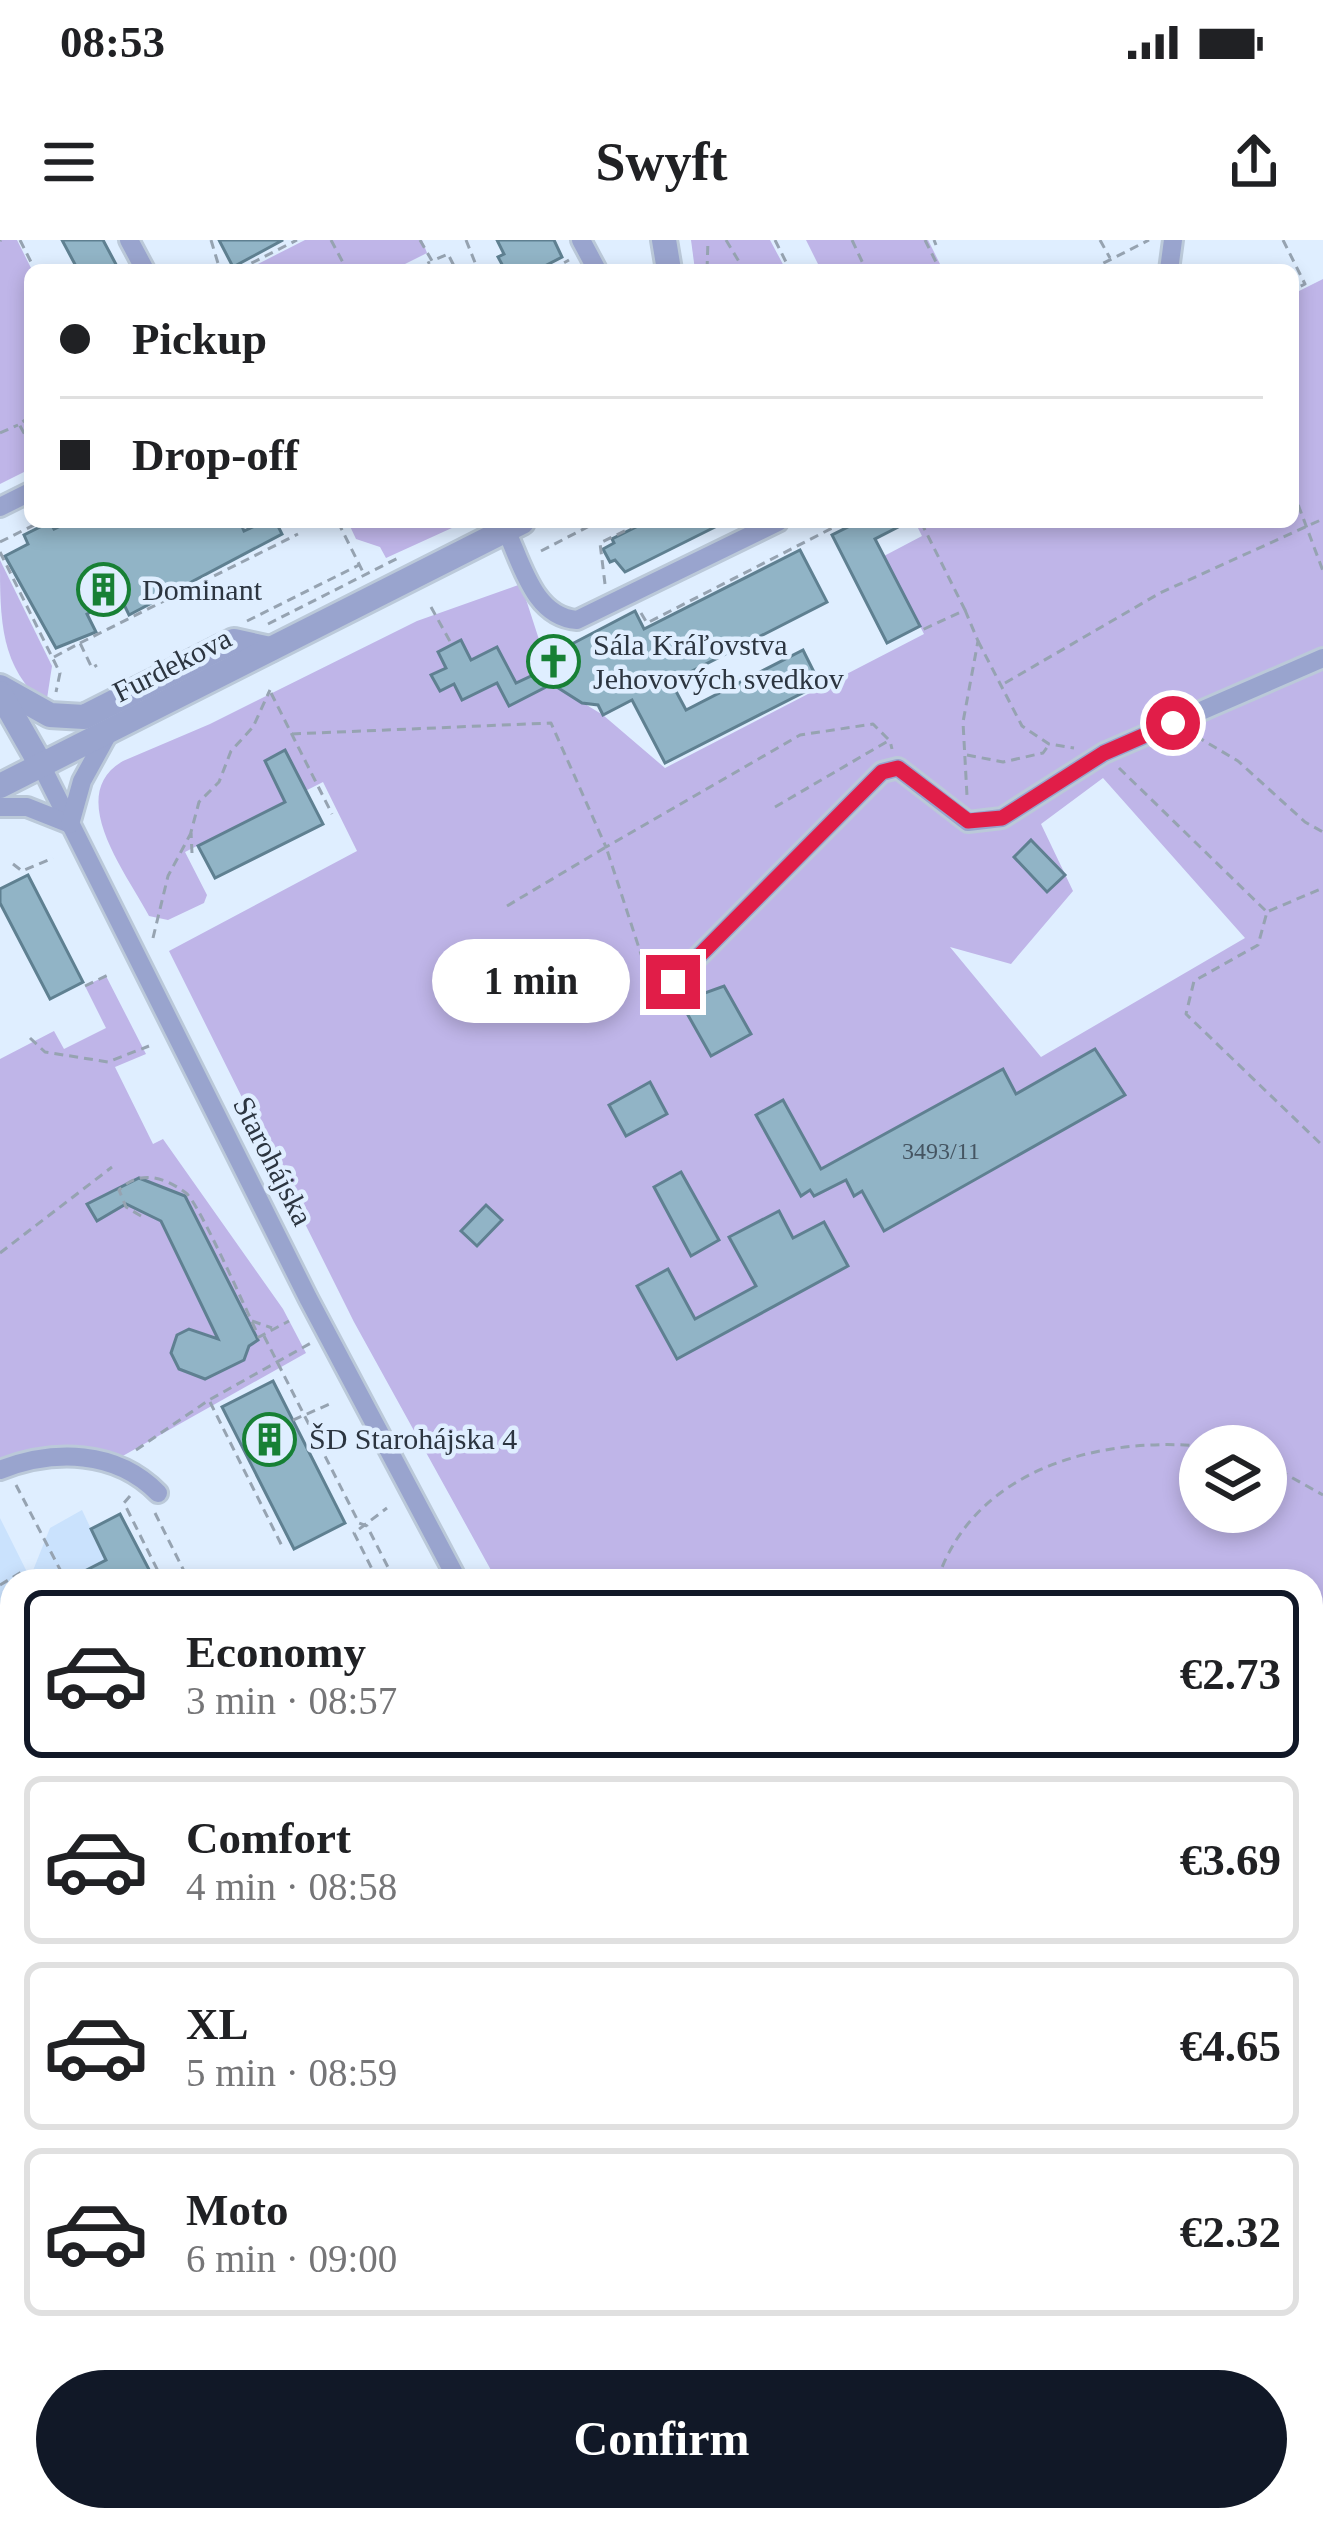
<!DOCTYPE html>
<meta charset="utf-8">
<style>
:root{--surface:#fff;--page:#f2f2f2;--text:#202124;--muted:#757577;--line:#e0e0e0;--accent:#111827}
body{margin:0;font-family:Georgia,serif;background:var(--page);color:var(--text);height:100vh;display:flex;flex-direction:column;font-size:45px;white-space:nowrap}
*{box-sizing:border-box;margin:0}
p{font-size:39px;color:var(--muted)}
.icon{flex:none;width:66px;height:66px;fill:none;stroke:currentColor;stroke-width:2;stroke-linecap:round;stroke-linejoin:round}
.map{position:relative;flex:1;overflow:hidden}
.side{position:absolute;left:0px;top:1329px;width:1323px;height:963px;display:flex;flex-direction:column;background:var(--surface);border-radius:36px 36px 0 0;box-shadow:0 6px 18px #0003}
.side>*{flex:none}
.hud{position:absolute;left:24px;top:24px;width:1275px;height:264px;border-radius:18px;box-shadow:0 6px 18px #0003;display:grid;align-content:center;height:264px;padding:0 36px;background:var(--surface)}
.controls{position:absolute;left:1179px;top:1185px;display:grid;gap:24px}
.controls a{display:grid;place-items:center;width:108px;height:108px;border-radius:50%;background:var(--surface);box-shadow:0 6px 18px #0003;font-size:60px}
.end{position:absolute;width:54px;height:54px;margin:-27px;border:15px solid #e11d48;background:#fff;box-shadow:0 0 0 6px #fff}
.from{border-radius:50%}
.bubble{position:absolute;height:84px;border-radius:42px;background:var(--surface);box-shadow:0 6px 18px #0003;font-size:39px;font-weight:800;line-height:84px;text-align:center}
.hud b{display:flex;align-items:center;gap:42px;height:114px;font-size:45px}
.hud b+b{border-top:3px solid var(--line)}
.hud i{width:30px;height:30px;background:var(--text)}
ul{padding:21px 0 0;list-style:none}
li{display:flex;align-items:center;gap:36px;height:168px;margin:0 24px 18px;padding:0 12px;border:6px solid var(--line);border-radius:18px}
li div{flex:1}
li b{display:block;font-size:45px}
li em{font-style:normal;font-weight:800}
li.current{border-color:var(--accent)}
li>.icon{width:108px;height:108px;stroke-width:1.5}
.cta{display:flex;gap:24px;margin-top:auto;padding:24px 36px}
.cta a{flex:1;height:138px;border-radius:72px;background:var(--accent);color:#fff;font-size:48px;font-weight:800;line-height:138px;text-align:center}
.status{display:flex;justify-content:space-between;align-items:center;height:84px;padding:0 60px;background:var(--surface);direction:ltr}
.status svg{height:33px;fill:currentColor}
header{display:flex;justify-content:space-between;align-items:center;height:156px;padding:0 36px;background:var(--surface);font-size:54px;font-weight:800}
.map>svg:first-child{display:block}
</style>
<div class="status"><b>08:53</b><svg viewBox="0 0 49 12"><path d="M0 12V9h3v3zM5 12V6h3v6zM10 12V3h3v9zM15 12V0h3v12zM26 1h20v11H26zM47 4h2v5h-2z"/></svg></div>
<header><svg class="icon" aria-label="menu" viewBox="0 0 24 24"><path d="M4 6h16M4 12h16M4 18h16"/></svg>Swyft<svg class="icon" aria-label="share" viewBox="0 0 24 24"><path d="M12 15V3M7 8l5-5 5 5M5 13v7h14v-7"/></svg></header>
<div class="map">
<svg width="1323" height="2291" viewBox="0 0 1323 2291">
<rect width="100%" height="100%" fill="#dfeeff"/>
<g fill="#cae2fd">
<polygon points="82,1270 91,1289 120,1274 155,1341 12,1341 12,1828 0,1835 0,1278 30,1338 50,1288"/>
<polygon points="12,1952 12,2280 467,2280 469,2291 0,2291 0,1958"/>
</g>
<g fill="#bfb5e8" fill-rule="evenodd">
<polygon points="0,0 17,0 32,30 30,229 0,244"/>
<polygon points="305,0 422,0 427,13 393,30 246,30"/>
<polygon points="691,0 770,0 786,30 695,30"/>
<polygon points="806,0 928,0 943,30 821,30"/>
<path d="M1323 39V2291H1046L1040 2280H1311V1341H497L354 1082 169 711 357 611 323 542 185 612 207 655 204 663 168 680 149 676C127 634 64 555 123 521L210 484 417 381 521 344 545 418 562 450 603 475 665 528 924 394 884 316 922 296 915 282H1293V54ZM1103 538 1245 698 1041 817 950 707 1011 724 1073 651 1041 584ZM1200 1206H1266V1272H1200Z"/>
<polygon points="348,282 465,282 386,318 380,307 356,299"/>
<path d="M0 320 52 426 46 465C0 428 0 380 0 320Z"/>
<polygon points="106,736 146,814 115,827 153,904 163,899 283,1069 306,1113 112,1222 0,1230 0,819 54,791 64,809 106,788 85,746"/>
<polygon points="0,1520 12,1528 12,1774 0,1771"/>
<polygon points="467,2280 843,2280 850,2291 469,2291"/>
</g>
<g fill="#91b4c6" stroke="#5f8091" stroke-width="3">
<polygon points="62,0 103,0 119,30 78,30"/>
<polygon points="219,0 283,0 233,27"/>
<polygon points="497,0 554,0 562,17 537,30 505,30 498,17 504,14"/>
<polygon points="50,282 54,289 69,282 240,282 244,291 263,282 276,282 282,294 129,375 120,356 87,374 96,392 56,408 5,316 28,304 24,295"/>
<polygon points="646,282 725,282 625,332 615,320 610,322 603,309 614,303 612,299"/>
<polygon points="858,282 908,282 875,299 920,386 887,403 832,295"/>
<polygon points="800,310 827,362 671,442 686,470 803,410 820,444 665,523 632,460 603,475 598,465 582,463 552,444 509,466 497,443 462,460 454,444 440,451 431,435 446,428 438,412 461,400 471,420 497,407 516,443 550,427 545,418 635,371 644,389"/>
<polygon points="285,510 323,584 215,638 198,606 285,562 265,521"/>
<polygon points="1031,600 1065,635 1047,652 1014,617"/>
<polygon points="28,635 83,742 50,759 0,663 0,649"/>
<polygon points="724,746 751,794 711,816 684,768 691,764 688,759"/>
<polygon points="1095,809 1125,855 884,991 862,951 854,956 846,940 814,956 810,950 801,956 756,875 783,860 821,929 1003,829 1016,854"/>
<polygon points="650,842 667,874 626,896 609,865"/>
<polygon points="681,932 719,1000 691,1016 654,947"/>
<polygon points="139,938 185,956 258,1100 249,1106 244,1120 205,1139 179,1129 171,1113 177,1095 189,1089 218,1099 161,981 126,964 97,981 87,964"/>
<polygon points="486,965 502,980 477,1006 461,991"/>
<polygon points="779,971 793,998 824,982 848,1026 677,1119 637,1046 668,1029 695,1079 756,1046 729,997"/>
<polygon points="273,1141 345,1283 294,1309 222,1167"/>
<polygon points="120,1274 155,1341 65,1341 106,1320 91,1289"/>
</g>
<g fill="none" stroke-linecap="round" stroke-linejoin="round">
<defs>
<g id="minor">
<polyline points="129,0 145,30"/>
<polyline points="581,0 597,30"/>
<polyline points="1169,30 1173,0"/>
<polyline points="0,267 30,252"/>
<path d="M506 290C522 324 534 377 577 380L778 282"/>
<polyline points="41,525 308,1058 458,1341"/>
<polyline points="0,567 27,567 70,584"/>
<polyline points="70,584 82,541 110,490"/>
<polyline points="673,742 882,532 898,528 968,582 1002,578 1104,513 1323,418"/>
<path d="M0 1230C54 1209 116 1210 158 1253"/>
<polyline points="0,1872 12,1865"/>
<polyline points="997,2280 1004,2291"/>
</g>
<g id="tertiary">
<polyline points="664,0 669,30"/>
<polyline points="0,447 50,475 84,477 234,401 270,409"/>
<polyline points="0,453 41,525"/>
<polyline points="0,546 522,282"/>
</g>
</defs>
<use href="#minor" stroke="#bbc9d9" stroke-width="24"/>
<use href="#tertiary" stroke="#bbc9d9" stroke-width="30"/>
<g stroke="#96a3b1" stroke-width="3" stroke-dasharray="9 6" stroke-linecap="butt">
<polyline points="20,0 35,30"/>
<polyline points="211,0 220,30"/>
<polyline points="331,0 347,30"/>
<polyline points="420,0 432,21 448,14 456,30"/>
<polyline points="466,0 478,30"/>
<polyline points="726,0 744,30"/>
<polyline points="775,0 790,30"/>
<polyline points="852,0 866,30"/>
<polyline points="925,0 940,30"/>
<polyline points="934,0 936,5"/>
<polyline points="1100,0 1110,18"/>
<polyline points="1283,0 1305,44 1293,50"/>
<polyline points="0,1 1,0"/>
<polyline points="238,30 297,0"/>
<polyline points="414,30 430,22"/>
<polyline points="551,30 569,20"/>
<polyline points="707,30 708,0"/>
<polyline points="1090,30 1149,0"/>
<polyline points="30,177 19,184 30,204"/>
<polyline points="0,193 18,185"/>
<polyline points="1293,251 1323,331"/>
<polyline points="241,282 244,287 253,282"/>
<polyline points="338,282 364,334"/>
<polyline points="921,282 965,370 922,390"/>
<polyline points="0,302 40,282"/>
<polyline points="541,311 597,282"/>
<polyline points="0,312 60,433 56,452"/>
<polyline points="605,344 600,303 643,282"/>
<polyline points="431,367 452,405"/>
<polyline points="965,370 978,401 963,482 967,556"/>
<polyline points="641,373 647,383 844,282"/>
<polyline points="247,381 359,325"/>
<polyline points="268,384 398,318"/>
<polyline points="978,401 1022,486 1049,504 1074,508"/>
<polyline points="80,403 298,294"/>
<polyline points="54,417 80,403 92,428 97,425"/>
<polyline points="1005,443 1160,353 1323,279"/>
<polyline points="271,453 332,574"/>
<polyline points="292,494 551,483 606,607 800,495 873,484 890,501 892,509"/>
<polyline points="1196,496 1238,521 1305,582 1323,592"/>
<polyline points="967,515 1003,522 1043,513 1048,506"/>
<polyline points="1119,528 1267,672 1258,705 1194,741 1186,774 1323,906"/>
<polyline points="775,567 888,501"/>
<polyline points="192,613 191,592 199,562 219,542 231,511 253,487 270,450"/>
<polyline points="13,624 22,631 53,618"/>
<polyline points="507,666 606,607 656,760"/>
<polyline points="1269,671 1323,648"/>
<polyline points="153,698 168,636 191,593"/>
<polyline points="85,746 112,733"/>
<polyline points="30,798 45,812 108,822 149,806"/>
<path d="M141 976 126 967 119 950C139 930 163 936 186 953 199 963 248 1074 259 1097L289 1081"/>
<polyline points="0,1013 112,927"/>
<polyline points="252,1081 272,1088"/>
<polyline points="264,1096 359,1283 367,1286 395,1341"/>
<polyline points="210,1162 283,1308"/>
<polyline points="293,1180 332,1163"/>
<polyline points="136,1210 209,1160 311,1103"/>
<polyline points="1266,1223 1323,1255"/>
<polyline points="16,1245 66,1341"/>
<polyline points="130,1256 124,1263 163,1341"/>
<polyline points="155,1273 189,1341"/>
<polyline points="378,1341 354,1293 387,1268"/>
<path d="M937 1341C973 1230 1096 1197 1200 1206"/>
<polyline points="0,1345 25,1330"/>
<polyline points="0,1411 12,1432"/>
<polyline points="1311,1875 1323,1887"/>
<polyline points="319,2280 325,2291"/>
<polyline points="0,2287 14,2280"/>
</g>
<use href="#minor" stroke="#99a4ce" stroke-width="18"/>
<use href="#tertiary" stroke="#99a4ce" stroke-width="24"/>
</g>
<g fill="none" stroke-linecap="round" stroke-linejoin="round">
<polyline stroke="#e11d48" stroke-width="15" points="673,742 882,532 898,528 968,581 1002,578 1104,513 1173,483"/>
</g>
<defs>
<symbol id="building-ring" viewBox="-11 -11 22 22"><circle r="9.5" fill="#dfeeff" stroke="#178035" stroke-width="1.5"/><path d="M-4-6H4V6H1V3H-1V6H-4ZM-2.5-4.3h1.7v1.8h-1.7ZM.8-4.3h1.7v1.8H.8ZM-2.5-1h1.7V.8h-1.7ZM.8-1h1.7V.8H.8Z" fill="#178035"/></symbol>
<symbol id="church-ring" viewBox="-11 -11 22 22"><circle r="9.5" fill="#dfeeff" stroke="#178035" stroke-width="1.5"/><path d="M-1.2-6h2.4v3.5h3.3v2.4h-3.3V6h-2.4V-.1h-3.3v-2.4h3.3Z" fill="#178035"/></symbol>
</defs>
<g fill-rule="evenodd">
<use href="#building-ring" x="74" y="320" width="59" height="59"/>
<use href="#church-ring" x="524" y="392" width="59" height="59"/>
<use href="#building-ring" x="240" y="1170" width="59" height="59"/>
</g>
<g text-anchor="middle" stroke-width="9" stroke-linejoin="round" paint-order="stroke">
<g font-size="24" fill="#455562">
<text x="941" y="919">3493/11</text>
</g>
<g font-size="30" fill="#2c3540" stroke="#dfeeff" text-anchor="start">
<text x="142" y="360">Dominant</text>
<text x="593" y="415">Sála Kráľovstva<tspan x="593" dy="34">Jehovových svedkov</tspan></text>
<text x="309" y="1209">ŠD Starohájska 4</text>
</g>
<g font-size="30" fill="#2c3540" stroke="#dfeeff">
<text transform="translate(172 425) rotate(-27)" y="10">Furdekova</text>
<text transform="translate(273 921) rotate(63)" y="10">Starohájska</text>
</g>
</g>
</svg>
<div class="controls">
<a><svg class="icon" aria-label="layers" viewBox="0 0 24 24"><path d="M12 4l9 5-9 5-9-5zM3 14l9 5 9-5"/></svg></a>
</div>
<i class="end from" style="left:1173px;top:483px"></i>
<i class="end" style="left:673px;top:742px"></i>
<div class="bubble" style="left:432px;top:699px;width:198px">1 min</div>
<div class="hud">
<b><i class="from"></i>Pickup</b>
<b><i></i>Drop-off</b>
</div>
<section class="side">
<ul>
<li class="current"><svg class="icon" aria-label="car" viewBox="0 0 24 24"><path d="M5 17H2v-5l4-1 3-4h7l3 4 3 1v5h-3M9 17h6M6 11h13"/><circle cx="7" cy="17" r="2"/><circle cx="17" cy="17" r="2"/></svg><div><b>Economy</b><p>3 min · 08:57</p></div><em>€2.73</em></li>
<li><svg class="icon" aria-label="car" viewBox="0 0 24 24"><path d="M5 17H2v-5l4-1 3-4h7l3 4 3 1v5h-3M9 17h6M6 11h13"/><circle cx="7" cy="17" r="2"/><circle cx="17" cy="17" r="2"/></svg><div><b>Comfort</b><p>4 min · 08:58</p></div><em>€3.69</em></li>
<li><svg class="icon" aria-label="car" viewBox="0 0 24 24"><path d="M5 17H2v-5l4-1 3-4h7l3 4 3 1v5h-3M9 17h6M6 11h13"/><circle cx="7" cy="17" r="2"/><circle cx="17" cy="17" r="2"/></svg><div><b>XL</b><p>5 min · 08:59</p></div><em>€4.65</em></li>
<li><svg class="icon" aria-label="car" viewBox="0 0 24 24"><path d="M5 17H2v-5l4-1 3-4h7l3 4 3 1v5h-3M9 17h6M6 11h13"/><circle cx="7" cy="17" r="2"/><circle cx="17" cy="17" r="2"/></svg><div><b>Moto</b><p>6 min · 09:00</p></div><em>€2.32</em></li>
</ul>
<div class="cta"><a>Confirm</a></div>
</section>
</div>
